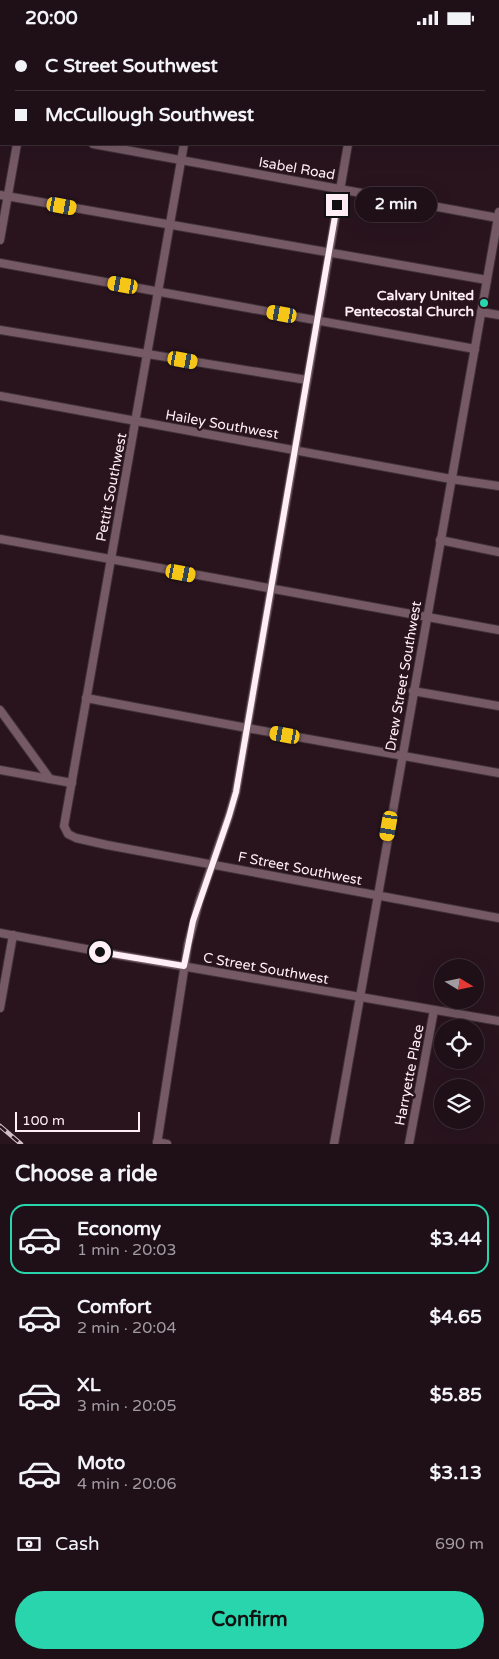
<!DOCTYPE html>
<meta charset="utf-8">
<style>
:root{--surface:#1f0f16;--page:#2c1d23;--text:#f1f3f6;--muted:#a19ca1;--line:#3c2f35;--accent:#29d5ad}
body{margin:0;font-family:"Varela Round",sans-serif;background:var(--page);color:var(--text);height:100vh;display:flex;flex-direction:column;font-size:19px;white-space:nowrap}
*{box-sizing:border-box;margin:0}
p{font-size:16px;color:var(--muted)}
.icon{flex:none;width:28px;height:28px;fill:none;stroke:currentColor;stroke-width:2;stroke-linecap:round;stroke-linejoin:round}
.map{position:relative;height:1109px;overflow:hidden}
.drawer{display:flex;flex-direction:column;background:var(--surface);flex:1}
.drawer>*{flex:none}
.top-card{position:absolute;left:0px;top:0px;width:500px;height:110px;box-shadow:0 5px 20px #0002,0 0 0 1px var(--line);display:grid;align-content:center;height:110px;padding:0 15px;background:var(--surface)}
.needle{width:32px;rotate:100deg}
.controls{position:absolute;left:434px;top:924px;display:grid;gap:10px}
.controls a{display:grid;place-items:center;width:50px;height:50px;border-radius:50%;background:var(--surface);box-shadow:0 5px 20px #0002,0 0 0 1px var(--line);font-size:25px}
.scale{position:absolute;left:15px;bottom:12px;width:125px;box-sizing:border-box;padding-left:5px;border:2px solid #ffeef5;border-top:0;font-size:14px;line-height:18px;white-space:nowrap;color:#ffeef5;-webkit-text-stroke:4px #29141e;paint-order:stroke}
.end{position:absolute;width:22px;height:22px;margin:-11px;border:6px solid #ffeef5;background:#111;box-shadow:0 0 0 2px #111}
.from{border-radius:50%}
.bubble{position:absolute;height:35px;border-radius:18px;background:var(--surface);box-shadow:0 5px 20px #0002,0 0 0 1px var(--line);font-size:16px;font-weight:700;line-height:35px;text-align:center}
.car{position:absolute;width:15px;height:30px;margin:-15px -8px;border-radius:6px;box-shadow:0 0 4px 1px #0007;background:linear-gradient(#f5c518 24%,#345 0 40%,#f5c518 0 76%,#345 0 86%,#f5c518 0)}
.top-card b{display:flex;align-items:center;gap:18px;height:48px;font-size:19px}
.top-card b+b{border-top:1px solid var(--line)}
.top-card i{width:12px;height:12px;background:var(--text)}
ul{padding:0;list-style:none}
li{display:flex;align-items:center;gap:15px;height:70px;margin:0 10px 8px;padding:0 5px;border:2px solid transparent;border-radius:15px}
li div{flex:1}
li b{display:block;font-size:19px}
li em{font-style:normal;font-weight:700}
li.active{border-color:var(--accent)}
li>.icon{width:45px;height:45px;stroke-width:1.5}
h2{padding:0 15px;font-size:22px;line-height:60px}
.pay{display:flex;align-items:center;gap:12px;height:55px;padding:0 15px;font-size:19px}
.pay p{margin-inline-start:auto}
.cta{display:flex;gap:10px;margin-top:auto;padding:10px 15px}
.cta a{flex:1;height:58px;border-radius:30px;background:var(--accent);color:#111;font-size:20px;font-weight:700;line-height:58px;text-align:center}
.status{display:flex;justify-content:space-between;align-items:center;height:35px;padding:0 25px;background:var(--surface);direction:ltr}
.status svg{height:14px;fill:currentColor}
.map>svg:first-child{display:block}
</style>
<div class="status"><b>20:00</b><svg viewBox="0 0 49 12"><path d="M0 12V9h3v3zM5 12V6h3v6zM10 12V3h3v9zM15 12V0h3v12zM26 1h20v11H26zM47 4h2v5h-2z"/></svg></div>
<div class="map">
<svg width="499" height="1109" viewBox="0 0 499 1109">
<rect width="100%" height="100%" fill="#29141e"/>
<g fill="none" stroke-linecap="round" stroke-linejoin="round">
<defs>
<g id="minor">
<polyline points="231,0 238,1"/>
<polyline points="36,1 36,0"/>
<polyline points="203,1 203,0"/>
<polyline points="366,1 366,0"/>
<polyline points="0,92 1,92"/>
<polyline points="93,109 498,183"/>
<path d="M184 109C144 336 104 564 64 791L68 799 76 803 107 810 499 883"/>
<polyline points="0,160 487,245"/>
<polyline points="0,205 17,109"/>
<polyline points="0,228 475,314"/>
<polyline points="481,277 499,280"/>
<polyline points="0,295 307,345"/>
<polyline points="0,361 451,444 499,451"/>
<polyline points="0,504 499,595"/>
<polyline points="440,505 499,517"/>
<polyline points="413,656 499,671"/>
<polyline points="86,663 247,693 499,738"/>
<polyline points="0,675 50,744"/>
<polyline points="0,735 72,748"/>
<polyline points="0,898 118,920 499,986"/>
<polyline points="0,973 13,900"/>
<polyline points="157,1107 167,1109"/>
<polyline points="157,1109 188,909 199,867 229,781 236,757 348,109"/>
<polyline points="334,1109 499,177"/>
<polyline points="409,1109 434,975"/>
</g>
<g id="primary">
<polyline points="341,0 348,1"/>
<polyline points="446,0 453,1"/>
</g>
</defs>
<use href="#minor" stroke="#413137" stroke-width="10"/>
<use href="#primary" stroke="#413137" stroke-width="15"/>
<use href="#minor" stroke="#755a65" stroke-width="8"/>
<use href="#primary" stroke="#a0647f" stroke-width="12"/>
<defs>
<polyline id="rail" points="0,1091 21,1109"/>
</defs>
<use href="#rail" stroke="#d1bfc6" stroke-width="4.5"/>
<use href="#rail" stroke="#29141e" stroke-width="2.5" stroke-dasharray="8" stroke-linecap="butt"/>
</g>
<g fill="none" stroke-linecap="round" stroke-linejoin="round">
<polyline stroke="#ffeef5" stroke-width="6" points="100,917 184,931 193,886 229,781 236,757 337,170"/>
</g>
<circle fill="#29d5ad" stroke="#29141e" stroke-width="2" cx="484" cy="268" r="5"/>
<g text-anchor="middle" stroke-width="5" stroke-linejoin="round" paint-order="stroke">
<g font-size="14" fill="#ffeef5" stroke="#29141e">
<text transform="translate(297 133) rotate(10)" y="5">Isabel Road</text>
<text transform="translate(222 389) rotate(10)" y="5">Hailey Southwest</text>
<text transform="translate(111 452) rotate(-79)" y="5">Pettit Southwest</text>
<text transform="translate(403 641) rotate(-80)" y="5">Drew Street Southwest</text>
<text transform="translate(300 833) rotate(11)" y="5">F Street Southwest</text>
<text transform="translate(266 933) rotate(10)" y="5">C Street Southwest</text>
<text transform="translate(409 1040) rotate(-79)" y="5">Harryette Place</text>
</g>
<g font-size="14" font-weight="bold" fill="#ffeef5" stroke="#29141e" text-anchor="end">
<text x="474" y="265">Calvary United<tspan x="474" dy="16">Pentecostal Church</tspan></text>
</g>
</g>
</svg>
<div class="controls">
<a><svg class="needle" viewBox="-14 -14 28 28"><path d="M0-13l5 13h-10z" fill="#e53935"/><path d="M0 13l5-13h-10z" fill="#a19ca1"/></svg></a>
<a><svg class="icon" aria-label="locate" viewBox="0 0 24 24"><circle cx="12" cy="12" r="6"/><path d="M12 2v4M12 18v4M2 12h4M18 12h4"/></svg></a>
<a><svg class="icon" aria-label="layers" viewBox="0 0 24 24"><path d="M12 4l9 5-9 5-9-5zM3 14l9 5 9-5"/></svg></a>
</div>
<div class="scale">100 m</div>
<i class="end from" style="left:100px;top:917px"></i>
<i class="end" style="left:337px;top:170px"></i>
<div class="bubble" style="left:355px;top:152px;width:82px">2 min</div>
<i class="car" style="left:62px;top:171px;rotate:100deg"></i>
<i class="car" style="left:123px;top:250px;rotate:280deg"></i>
<i class="car" style="left:282px;top:279px;rotate:280deg"></i>
<i class="car" style="left:183px;top:325px;rotate:100deg"></i>
<i class="car" style="left:181px;top:538px;rotate:101deg"></i>
<i class="car" style="left:285px;top:700px;rotate:280deg"></i>
<i class="car" style="left:389px;top:791px;rotate:190deg"></i>
<div class="top-card">
<b><i class="from"></i>C Street Southwest</b>
<b><i></i>McCullough Southwest</b>
</div>
</div>
<section class="drawer">
<h2>Choose a ride</h2>
<ul>
<li class="active"><svg class="icon" aria-label="car" viewBox="0 0 24 24"><path d="M5 17H2v-5l4-1 3-4h7l3 4 3 1v5h-3M9 17h6M6 11h13"/><circle cx="7" cy="17" r="2"/><circle cx="17" cy="17" r="2"/></svg><div><b>Economy</b><p>1 min · 20:03</p></div><em>$3.44</em></li>
<li><svg class="icon" aria-label="car" viewBox="0 0 24 24"><path d="M5 17H2v-5l4-1 3-4h7l3 4 3 1v5h-3M9 17h6M6 11h13"/><circle cx="7" cy="17" r="2"/><circle cx="17" cy="17" r="2"/></svg><div><b>Comfort</b><p>2 min · 20:04</p></div><em>$4.65</em></li>
<li><svg class="icon" aria-label="car" viewBox="0 0 24 24"><path d="M5 17H2v-5l4-1 3-4h7l3 4 3 1v5h-3M9 17h6M6 11h13"/><circle cx="7" cy="17" r="2"/><circle cx="17" cy="17" r="2"/></svg><div><b>XL</b><p>3 min · 20:05</p></div><em>$5.85</em></li>
<li><svg class="icon" aria-label="car" viewBox="0 0 24 24"><path d="M5 17H2v-5l4-1 3-4h7l3 4 3 1v5h-3M9 17h6M6 11h13"/><circle cx="7" cy="17" r="2"/><circle cx="17" cy="17" r="2"/></svg><div><b>Moto</b><p>4 min · 20:06</p></div><em>$3.13</em></li>
</ul>
<div class="pay"><svg class="icon" aria-label="cash" viewBox="0 0 24 24"><path d="M3 7h18v10H3z"/><circle cx="12" cy="12" r="2"/></svg>Cash<p>690 m</p></div>
<div class="cta"><a>Confirm</a></div>
</section>
